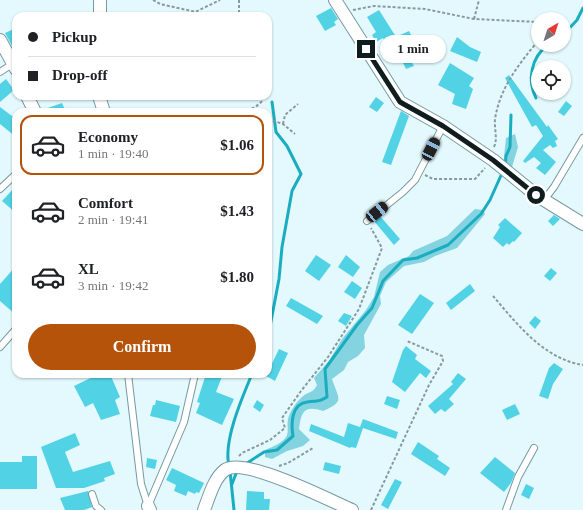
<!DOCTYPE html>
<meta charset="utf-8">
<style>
:root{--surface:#fff;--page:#f6f6f6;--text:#202124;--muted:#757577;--line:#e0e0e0;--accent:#b45309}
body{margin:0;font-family:"Times New Roman",serif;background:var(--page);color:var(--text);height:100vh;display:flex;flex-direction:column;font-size:15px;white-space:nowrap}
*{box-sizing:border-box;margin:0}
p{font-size:13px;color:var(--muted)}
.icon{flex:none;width:22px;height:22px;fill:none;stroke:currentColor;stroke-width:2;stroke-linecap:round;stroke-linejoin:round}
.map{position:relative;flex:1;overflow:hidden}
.panel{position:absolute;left:12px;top:108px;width:260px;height:270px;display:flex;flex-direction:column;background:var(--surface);border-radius:12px;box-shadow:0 1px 3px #0004}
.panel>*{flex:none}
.hud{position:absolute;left:12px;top:12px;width:260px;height:88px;border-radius:12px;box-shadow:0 1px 3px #0004;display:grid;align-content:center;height:88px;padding:0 16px;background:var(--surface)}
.needle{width:26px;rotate:39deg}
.tools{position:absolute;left:531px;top:12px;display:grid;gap:8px}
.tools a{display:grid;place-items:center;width:40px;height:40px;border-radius:50%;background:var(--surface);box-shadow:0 1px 3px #0004;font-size:20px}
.end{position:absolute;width:18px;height:18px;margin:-9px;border:5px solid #0f1d1f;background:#fff;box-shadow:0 0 0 2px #fff}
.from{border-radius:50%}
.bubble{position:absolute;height:28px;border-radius:14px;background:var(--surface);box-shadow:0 1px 3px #0004;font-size:13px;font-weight:700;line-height:28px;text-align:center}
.car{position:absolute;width:12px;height:24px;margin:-12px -6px;border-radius:5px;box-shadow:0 0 3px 1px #0007;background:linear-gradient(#222 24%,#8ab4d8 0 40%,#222 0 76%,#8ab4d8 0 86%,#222 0)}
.hud b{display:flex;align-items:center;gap:14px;height:38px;font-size:15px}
.hud b+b{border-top:1px solid var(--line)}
.hud i{width:10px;height:10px;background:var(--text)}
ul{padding:7px 0 0;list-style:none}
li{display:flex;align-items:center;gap:12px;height:60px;margin:0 8px 6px;padding:0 8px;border:2px solid transparent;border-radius:12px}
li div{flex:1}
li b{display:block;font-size:15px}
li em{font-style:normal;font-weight:700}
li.current{border-color:var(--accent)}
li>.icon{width:36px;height:36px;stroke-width:1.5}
.cta{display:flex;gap:8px;margin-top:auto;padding:8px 16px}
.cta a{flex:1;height:46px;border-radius:24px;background:var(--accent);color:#fff;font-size:16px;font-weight:700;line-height:46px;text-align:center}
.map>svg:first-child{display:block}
</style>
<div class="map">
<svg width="583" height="510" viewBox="0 0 583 510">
<rect width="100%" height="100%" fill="#e3f9fd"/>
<g fill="#83d3e0">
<polygon points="515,134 518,147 512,167 505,162 504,156 506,138"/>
<path d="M475 209 483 210 485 214 457 248 435 256 424 262 404 266 386 282 380 296 381 304 364 335 365 348 358 356 348 362 344 370 332 379C338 398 346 401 323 411 305 405 301 411 299 429L310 440 303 446 287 451 272 459 265 457V450C303 435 278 430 293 408 295 404 302 396 306 394 311 392 314 391 317 385L314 378 329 361 342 339 366 310 374 297 380 272 388 265 409 256 413 251 447 236Z"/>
</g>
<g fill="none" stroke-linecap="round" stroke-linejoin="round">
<g stroke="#1aadc0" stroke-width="3">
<polyline points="564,34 577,20 583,8"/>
<path d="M536 98C527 80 531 57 548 45"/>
<polyline points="505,166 506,156 510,147 511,115"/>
<polyline points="268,337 279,279 282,247 292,191 301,174 287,146 276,132 272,102"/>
<path d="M244 465 264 452 277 450 293 436C291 424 291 404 307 402 317 400 318 403 327 397L325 369 357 325 372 308 383 281 403 260 417 258 448 245 481 214 490 200 503 171"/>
<path d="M229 466C223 441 242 398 252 374"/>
<polyline points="230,471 234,510"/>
<polyline points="232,484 237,471"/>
</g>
</g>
<g fill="#51d2e5">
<polygon points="331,8 338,19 334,22 336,25 325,31 316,16"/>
<polygon points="379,10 398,40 387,45 383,38 376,42 372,35 376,32 367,17"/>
<polygon points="16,28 16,53 5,33"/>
<polygon points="409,31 416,44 405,50 398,36"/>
<polygon points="457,37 470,47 481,52 477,62 450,51"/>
<polygon points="410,59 414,66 406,69 403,63"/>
<polygon points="450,63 474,78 469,86 473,89 466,109 452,104 455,94 438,85"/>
<polygon points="509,75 547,127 548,125 558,139 555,141 557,146 553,148 550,145 543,150 556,162 545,175 536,168 541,163 534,157 525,163 523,161 543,136 536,125 532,127 505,78"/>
<polygon points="6,79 14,90 0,102 0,84"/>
<polygon points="376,97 384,103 377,112 369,107"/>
<polygon points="566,101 572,106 564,116 558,112"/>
<polygon points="62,103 66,112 42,112 42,110"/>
<polygon points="0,107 16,119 16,137 0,124"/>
<polygon points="401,111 409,116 391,165 382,162"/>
<polygon points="16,186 16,213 2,201"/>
<polygon points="554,215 560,219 553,226 548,221"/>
<polygon points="380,216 400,239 394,245 374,221"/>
<polygon points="505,218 522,233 514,242 513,241 509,245 507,243 503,247 493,238 500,227 498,225"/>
<polygon points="316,255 331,265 319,281 305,271"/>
<polygon points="346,255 360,267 353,277 338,267"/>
<polygon points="16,266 16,315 0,301 0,284"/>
<polygon points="551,268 557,273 550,281 544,276"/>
<polygon points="352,281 362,288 355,299 344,292"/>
<polygon points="470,284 475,291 451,310 446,303"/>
<polygon points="420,294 434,303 412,334 398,325"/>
<polygon points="291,298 323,316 317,324 286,306"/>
<polygon points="344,313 352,316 346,326 338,321"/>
<polygon points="535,316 541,321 535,329 529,323"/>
<polygon points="406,346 417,355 415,359 431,371 426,378 420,373 405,392 392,382 403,350"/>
<polygon points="279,349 288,353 275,381 266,376"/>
<polygon points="554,363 563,369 553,384 548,399 539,396 549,368"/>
<polygon points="458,373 466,379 449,399 454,404 445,412 441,409 435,414 428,406 453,384 451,382"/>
<polygon points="99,374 110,374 120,397 115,400 120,414 101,420 93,403 85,407 74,386"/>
<polygon points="206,374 223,374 216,392 234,399 222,425 196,413 200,403 197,402"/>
<polygon points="387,396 400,400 397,409 384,404"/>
<polygon points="156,400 180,406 176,422 150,416 153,405 155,405"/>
<polygon points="257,400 264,405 260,412 253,407"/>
<polygon points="515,404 520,414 507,420 502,410"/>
<polygon points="363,419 398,432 396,439 363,428 356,448 351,447 350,448 309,431 311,424 344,437 348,423 360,427"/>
<polygon points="75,433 80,445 65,452 73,472 110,461 115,474 104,478 105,481 84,488 56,488 41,447"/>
<polygon points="418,442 439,456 437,459 450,468 445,476 411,454"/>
<polygon points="22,456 37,456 37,489 0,489 0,462 22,462"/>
<polygon points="495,457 515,473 511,483 504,492 480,473"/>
<polygon points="147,458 157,460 155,469 146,467"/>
<polygon points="325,462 341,466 339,474 323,470"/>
<polygon points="172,468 204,483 199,493 196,492 195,494 188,491 186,496 174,491 176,485 166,480"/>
<polygon points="395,479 402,482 388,509 381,505"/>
<polygon points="526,484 534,488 529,499 521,495"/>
<polygon points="88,491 92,507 84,510 65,510 60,498"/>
<polygon points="247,491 264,492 264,499 270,499 269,510 246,510"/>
</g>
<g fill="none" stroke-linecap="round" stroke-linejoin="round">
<defs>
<g id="lane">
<polyline points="0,72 14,63"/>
<polyline points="174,112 178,112"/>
<polyline points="0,189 16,174"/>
<polyline points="544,200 554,187 583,138"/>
<polyline points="367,221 403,192 415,180 443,126"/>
<polyline points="0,347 16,329"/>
<polyline points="128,374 141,484 148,506"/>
<polyline points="92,494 96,506 101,510"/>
<polyline points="148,506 184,422 195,374"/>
<polyline points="506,510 518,477 534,448"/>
</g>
<g id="street">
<polyline points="100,0 100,16"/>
<polyline points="335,0 400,102 443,126 493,160 536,195 583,224"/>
<polyline points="0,40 16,69"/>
<polyline points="27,96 35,112"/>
<polyline points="99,96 104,112"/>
<polyline points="148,506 150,510"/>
<path d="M204 510C209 497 214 478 225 470 244 456 331 501 352 510"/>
</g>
</defs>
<use href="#lane" stroke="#779aa0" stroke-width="8"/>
<use href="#street" stroke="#779aa0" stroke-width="14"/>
<g stroke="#879a9d" stroke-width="2" stroke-dasharray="3 2" stroke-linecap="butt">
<polyline points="153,0 160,4 196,12"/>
<polyline points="239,0 239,16"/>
<polyline points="353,10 374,6 425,9 474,19 538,22"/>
<polyline points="187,16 220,0"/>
<polyline points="474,19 479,0"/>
<path d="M237 112C247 111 255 109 262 101L259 96"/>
<polyline points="268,119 283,124 295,134"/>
<polyline points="283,124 285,115 298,104"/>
<path d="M494 147C498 138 494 129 495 119 500 88 518 65 538 41"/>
<polyline points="425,175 433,179 475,179 485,168"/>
<path d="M493 296C517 324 544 359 583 365"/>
<polyline points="239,456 242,453 270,440 285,428 282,418 301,391 328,357 359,309 382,248 371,228"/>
<polyline points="279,466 288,463 313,448"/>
<polyline points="371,510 429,385 443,361 442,356 407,341"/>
</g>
<use href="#lane" stroke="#fff" stroke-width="6"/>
<use href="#street" stroke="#fff" stroke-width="12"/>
</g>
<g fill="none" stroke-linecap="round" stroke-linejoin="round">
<polyline stroke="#0f1d1f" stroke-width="5" points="366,49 400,102 443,126 493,160 536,195"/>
</g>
</svg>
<div class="tools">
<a><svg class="needle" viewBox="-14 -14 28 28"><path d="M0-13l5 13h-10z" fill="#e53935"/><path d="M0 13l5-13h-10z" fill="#757577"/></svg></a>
<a><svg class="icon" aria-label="locate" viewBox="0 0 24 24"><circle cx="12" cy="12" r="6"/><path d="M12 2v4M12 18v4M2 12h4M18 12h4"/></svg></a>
</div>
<i class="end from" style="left:536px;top:195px"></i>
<i class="end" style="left:366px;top:49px"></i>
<div class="bubble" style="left:380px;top:35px;width:66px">1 min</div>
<i class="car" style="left:431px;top:149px;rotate:27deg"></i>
<i class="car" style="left:377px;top:212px;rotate:51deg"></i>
<div class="hud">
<b><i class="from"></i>Pickup</b>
<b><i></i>Drop-off</b>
</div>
<section class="panel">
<ul>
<li class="current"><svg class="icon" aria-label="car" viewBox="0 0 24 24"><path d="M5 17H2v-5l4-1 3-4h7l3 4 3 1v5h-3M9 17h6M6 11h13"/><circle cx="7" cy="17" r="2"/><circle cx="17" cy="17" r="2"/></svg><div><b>Economy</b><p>1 min · 19:40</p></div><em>$1.06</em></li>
<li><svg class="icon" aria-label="car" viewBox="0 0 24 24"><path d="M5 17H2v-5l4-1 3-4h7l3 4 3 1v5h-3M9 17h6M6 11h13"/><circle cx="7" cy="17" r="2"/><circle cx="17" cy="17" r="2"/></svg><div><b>Comfort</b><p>2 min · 19:41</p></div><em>$1.43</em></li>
<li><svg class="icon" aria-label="car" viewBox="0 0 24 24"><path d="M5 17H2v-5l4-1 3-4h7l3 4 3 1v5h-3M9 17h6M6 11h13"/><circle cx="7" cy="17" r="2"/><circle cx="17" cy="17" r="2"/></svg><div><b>XL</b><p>3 min · 19:42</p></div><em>$1.80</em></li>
</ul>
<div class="cta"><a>Confirm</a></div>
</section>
</div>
